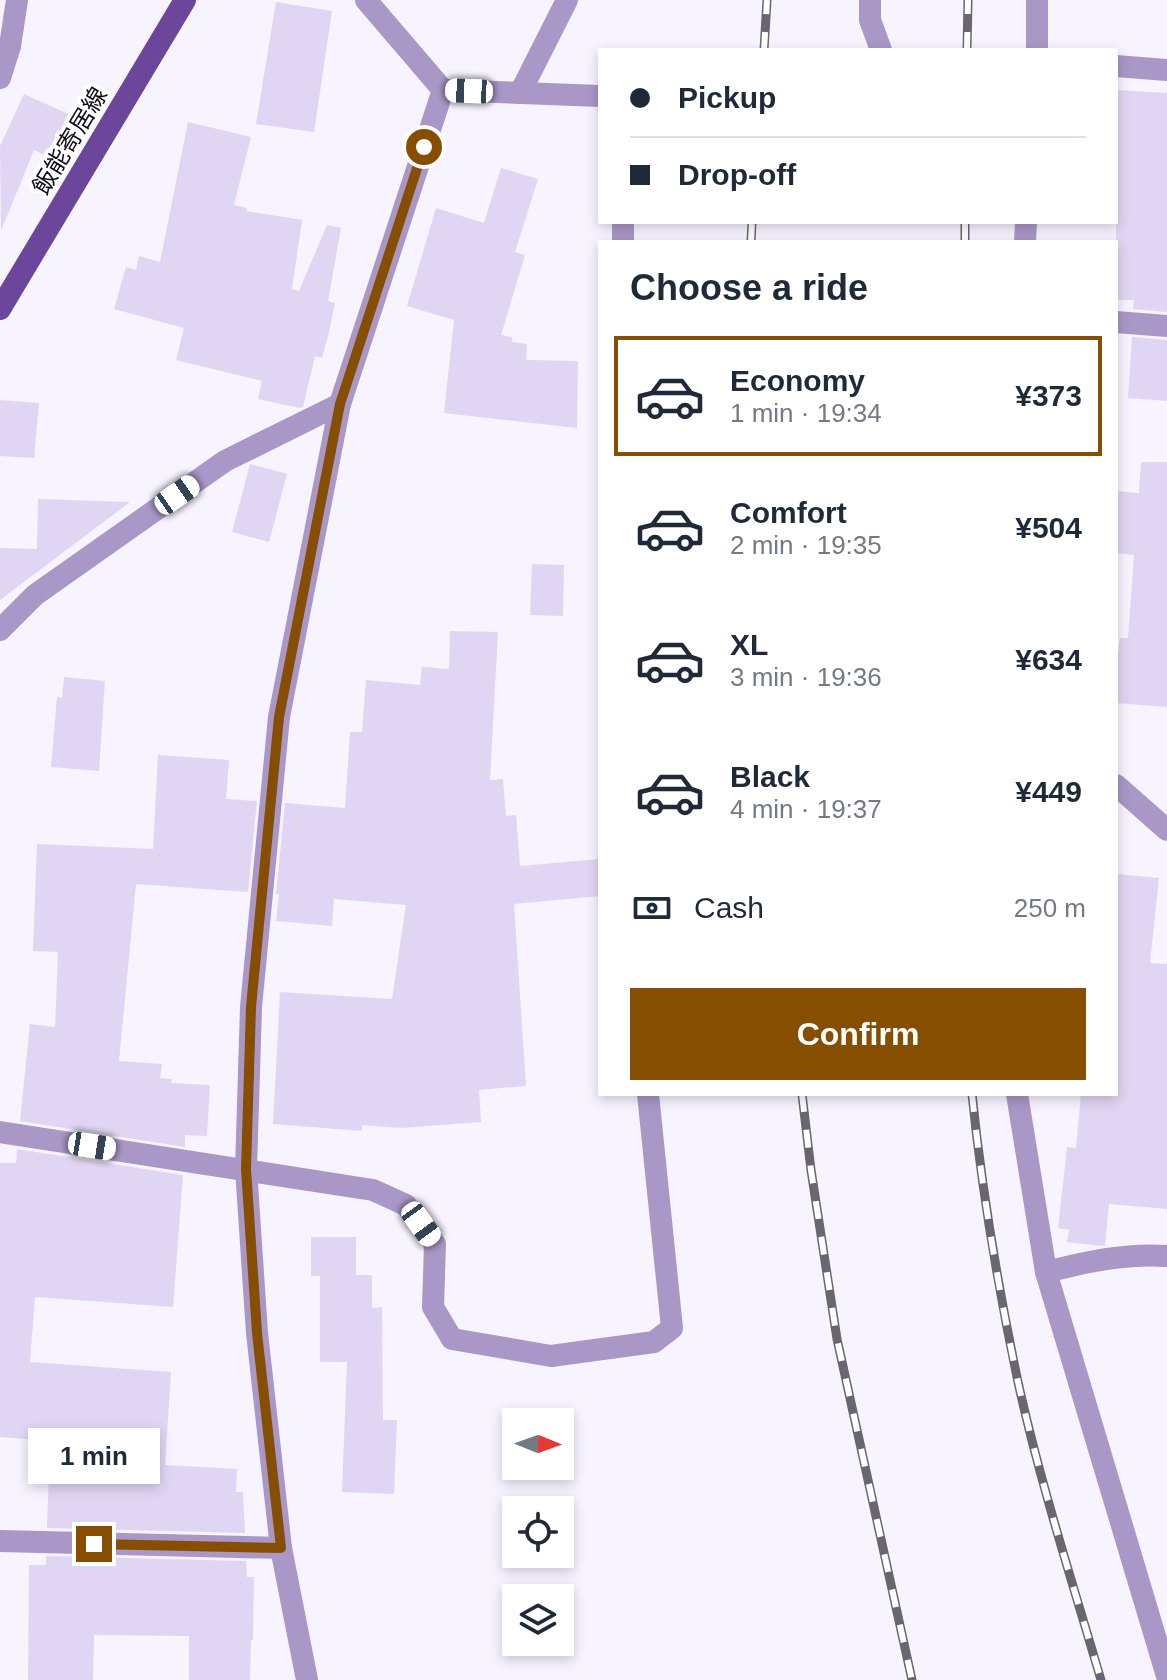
<!DOCTYPE html>
<meta charset="utf-8">
<style>
:root{--surface:#fff;--page:#f6f6f7;--text:#1f2937;--muted:#747a83;--line:#e0e1e3;--accent:#864e01}
body{margin:0;font-family:Helvetica,"Noto Sans JP",sans-serif;background:var(--page);color:var(--text);height:100vh;display:flex;flex-direction:column;font-size:30px;white-space:nowrap}
*{box-sizing:border-box;margin:0}
p{font-size:26px;color:var(--muted)}
.icon{flex:none;width:44px;height:44px;fill:none;stroke:currentColor;stroke-width:2;stroke-linecap:round;stroke-linejoin:round}
.map{position:relative;flex:1;overflow:hidden}
.details{position:absolute;left:598px;top:240px;width:520px;height:856px;display:flex;flex-direction:column;background:var(--surface);border-radius:0px;box-shadow:0 4px 12px #0003}
.details>*{flex:none}
.top-card{position:absolute;left:598px;top:48px;width:520px;height:176px;border-radius:0px;box-shadow:0 4px 12px #0003;display:grid;align-content:center;height:176px;padding:0 32px;background:var(--surface)}
.needle{width:52px;rotate:91deg}
.fabs{position:absolute;left:502px;top:1408px;display:grid;gap:16px}
.fabs a{display:grid;place-items:center;width:72px;height:72px;border-radius:0px;background:var(--surface);box-shadow:0 4px 12px #0003;font-size:40px}
.end{position:absolute;width:36px;height:36px;margin:-18px;border:10px solid #864e01;background:#fff;box-shadow:0 0 0 4px #fff}
.from{border-radius:50%}
.bubble{position:absolute;height:56px;border-radius:0px;background:var(--surface);box-shadow:0 4px 12px #0003;font-size:26px;font-weight:600;line-height:56px;text-align:center}
.car{position:absolute;width:24px;height:48px;margin:-24px -12px;border-radius:10px;box-shadow:0 0 6px 2px #0007;background:linear-gradient(#fff 24%,#345 0 40%,#fff 0 76%,#345 0 86%,#fff 0)}
.top-card b{display:flex;align-items:center;gap:28px;height:76px;font-size:30px}
.top-card b+b{border-top:2px solid var(--line)}
.top-card i{width:20px;height:20px;background:var(--text)}
ul{padding:0;list-style:none}
li{display:flex;align-items:center;gap:24px;height:120px;margin:0 16px 12px;padding:0 16px;border:4px solid transparent;border-radius:0px}
li div{flex:1}
li b{display:block;font-size:30px}
li em{font-style:normal;font-weight:600}
li.on{border-color:var(--accent)}
li>.icon{width:72px;height:72px;stroke-width:1.5}
h2{padding:0 32px;font-size:36px;line-height:96px}
.pay{display:flex;align-items:center;gap:20px;height:88px;padding:0 32px;font-size:30px}
.pay p{margin-inline-start:auto}
.cta{display:flex;gap:16px;margin-top:auto;padding:16px 32px}
.cta a{flex:1;height:92px;border-radius:0px;background:var(--accent);color:#fff;font-size:32px;font-weight:600;line-height:92px;text-align:center}
.map>svg:first-child{display:block}
</style>
<div class="map">
<svg width="1167" height="1680" viewBox="0 0 1167 1680">
<rect width="100%" height="100%" fill="#f7f3ff"/>
<g fill="#e0d6f3">
<polygon points="276,2 332,11 314,132 256,124"/>
<polygon points="1116,90 1167,93 1167,312 1133,309 1134,300 1116,300"/>
<polygon points="24,94 77,118 57,161 34,150 1,231 0,146"/>
<polygon points="188,122 251,137 234,205 247,208 246,211 302,220 292,289 299,291 327,225 341,228 328,301 335,303 328,336 322,358 315,356 303,407 300,408 258,399 262,381 176,360 184,328 114,309 126,267 136,270 139,256 160,262"/>
<polygon points="501,168 538,179 515,252 525,255 501,335 512,337 512,342 527,344 526,360 578,361 577,428 444,413 454,320 407,306 436,208 484,223"/>
<polygon points="1132,337 1167,340 1167,401 1128,398"/>
<polygon points="0,400 39,403 34,458 0,456"/>
<polygon points="1141,462 1167,462 1167,707 1116,703 1116,655 1118,655 1120,638 1128,638 1134,555 1116,553 1116,491 1139,493"/>
<polygon points="250,464 287,474 269,542 232,532"/>
<polygon points="38,499 130,502 0,600 0,548 37,549"/>
<polygon points="532,564 564,565 563,616 530,615"/>
<polygon points="450,631 498,632 490,780 503,779 506,816 516,815 520,866 600,859 600,896 514,904 526,1086 479,1090 481,1122 401,1128 362,1125 362,1131 273,1124 280,992 392,999 406,905 334,899 332,926 276,921 279,894 276,894 285,803 345,808 350,732 362,732 366,680 420,685 422,667 449,669"/>
<polygon points="64,677 105,681 99,771 51,767 57,697 62,698"/>
<polygon points="158,755 229,760 226,799 257,801 248,892 136,884 119,1061 162,1064 160,1078 172,1079 171,1083 210,1085 207,1136 185,1135 185,1147 20,1121 30,1024 55,1027 58,952 33,951 37,844 153,849"/>
<polygon points="1116,874 1159,878 1150,963 1167,964 1167,1209 1109,1204 1105,1245 1100,1246 1067,1242 1069,1230 1058,1228 1067,1147 1076,1148 1081,1094 1116,1094"/>
<polygon points="17,1149 183,1175 173,1307 35,1297 30,1362 171,1372 165,1465 237,1469 236,1492 243,1492 245,1533 47,1528 50,1441 0,1437 0,1163 16,1163"/>
<polygon points="311,1237 356,1237 356,1275 372,1275 372,1308 382,1307 383,1420 397,1420 394,1494 342,1492 347,1362 320,1362 320,1276 311,1276"/>
<polygon points="46,1556 246,1561 247,1577 254,1577 253,1640 251,1640 250,1680 189,1680 189,1636 94,1635 93,1680 28,1680 29,1565 46,1565"/>
</g>
<g fill="none" stroke-linecap="round" stroke-linejoin="round">
<g stroke="#a997c7" stroke-width="22">
<polyline points="0,78 10,46"/>
<polyline points="520,93 567,0"/>
<polyline points="623,242 623,222"/>
<polyline points="1116,322 1167,326"/>
<polyline points="0,1132 373,1190 406,1205 435,1244 433,1307 452,1339 551,1356 654,1342 672,1328 648,1094"/>
<path d="M1046 1272C1086 1262 1125 1253 1167 1256"/>
<polyline points="0,1541 281,1548"/>
</g>
<g stroke="#a997c7" stroke-width="22">
<polyline points="870,0 870,20 881,50"/>
<polyline points="10,46 17,0"/>
<polyline points="1037,50 1037,0"/>
<polyline points="1116,66 1167,70"/>
<polyline points="443,90 600,96"/>
<polyline points="1025,242 1026,222"/>
<polyline points="0,630 35,595 225,461 340,404"/>
<polyline points="1116,785 1167,830"/>
<polyline points="1017,1094 1046,1272 1167,1676"/>
<polyline points="307,1680 281,1548 257,1333 246,1169 251,1007 279,717 340,404 443,90 366,0"/>
</g>
<polyline stroke="#6b469b" stroke-width="22" points="0,309 185,0"/>
<defs>
<g id="rail">
<polyline points="764,50 767,0"/>
<polyline points="967,50 968,0"/>
<polyline points="751,242 752,222"/>
<polyline points="965,242 965,222"/>
<polyline points="802,1094 811,1170 837,1339 912,1680"/>
<path d="M972 1094C982 1191 998 1287 1018 1382 1040 1482 1072 1581 1101 1680"/>
</g>
</defs>
<use href="#rail" stroke="#6a6671" stroke-width="9"/>
<use href="#rail" stroke="#fff" stroke-width="6" stroke-dasharray="18" stroke-linecap="butt"/>
</g>
<g fill="none" stroke-linecap="round" stroke-linejoin="round">
<polyline stroke="#864e01" stroke-width="10" points="94,1544 281,1548 257,1333 246,1169 251,1007 279,717 340,404 424,147"/>
</g>
<g text-anchor="middle" stroke-width="8" stroke-linejoin="round" paint-order="stroke">
<g font-size="24" fill="#110d17" stroke="#fff">
<text transform="translate(70 141) rotate(-59)" y="8">飯能寄居線</text>
</g>
</g>
</svg>
<div class="fabs">
<a><svg class="needle" viewBox="-14 -14 28 28"><path d="M0-13l5 13h-10z" fill="#e53935"/><path d="M0 13l5-13h-10z" fill="#747a83"/></svg></a>
<a><svg class="icon" aria-label="locate" viewBox="0 0 24 24"><circle cx="12" cy="12" r="6"/><path d="M12 2v4M12 18v4M2 12h4M18 12h4"/></svg></a>
<a><svg class="icon" aria-label="layers" viewBox="0 0 24 24"><path d="M12 4l9 5-9 5-9-5zM3 14l9 5 9-5"/></svg></a>
</div>
<i class="end from" style="left:424px;top:147px"></i>
<i class="end" style="left:94px;top:1544px"></i>
<div class="bubble" style="left:28px;top:1428px;width:132px">1 min</div>
<i class="car" style="left:469px;top:91px;rotate:272deg"></i>
<i class="car" style="left:177px;top:495px;rotate:55deg"></i>
<i class="car" style="left:92px;top:1146px;rotate:99deg"></i>
<i class="car" style="left:421px;top:1224px;rotate:144deg"></i>
<div class="top-card">
<b><i class="from"></i>Pickup</b>
<b><i></i>Drop-off</b>
</div>
<section class="details">
<h2>Choose a ride</h2>
<ul>
<li class="on"><svg class="icon" aria-label="car" viewBox="0 0 24 24"><path d="M5 17H2v-5l4-1 3-4h7l3 4 3 1v5h-3M9 17h6M6 11h13"/><circle cx="7" cy="17" r="2"/><circle cx="17" cy="17" r="2"/></svg><div><b>Economy</b><p>1 min · 19:34</p></div><em>¥373</em></li>
<li><svg class="icon" aria-label="car" viewBox="0 0 24 24"><path d="M5 17H2v-5l4-1 3-4h7l3 4 3 1v5h-3M9 17h6M6 11h13"/><circle cx="7" cy="17" r="2"/><circle cx="17" cy="17" r="2"/></svg><div><b>Comfort</b><p>2 min · 19:35</p></div><em>¥504</em></li>
<li><svg class="icon" aria-label="car" viewBox="0 0 24 24"><path d="M5 17H2v-5l4-1 3-4h7l3 4 3 1v5h-3M9 17h6M6 11h13"/><circle cx="7" cy="17" r="2"/><circle cx="17" cy="17" r="2"/></svg><div><b>XL</b><p>3 min · 19:36</p></div><em>¥634</em></li>
<li><svg class="icon" aria-label="car" viewBox="0 0 24 24"><path d="M5 17H2v-5l4-1 3-4h7l3 4 3 1v5h-3M9 17h6M6 11h13"/><circle cx="7" cy="17" r="2"/><circle cx="17" cy="17" r="2"/></svg><div><b>Black</b><p>4 min · 19:37</p></div><em>¥449</em></li>
</ul>
<div class="pay"><svg class="icon" aria-label="cash" viewBox="0 0 24 24"><path d="M3 7h18v10H3z"/><circle cx="12" cy="12" r="2"/></svg>Cash<p>250 m</p></div>
<div class="cta"><a>Confirm</a></div>
</section>
</div>
